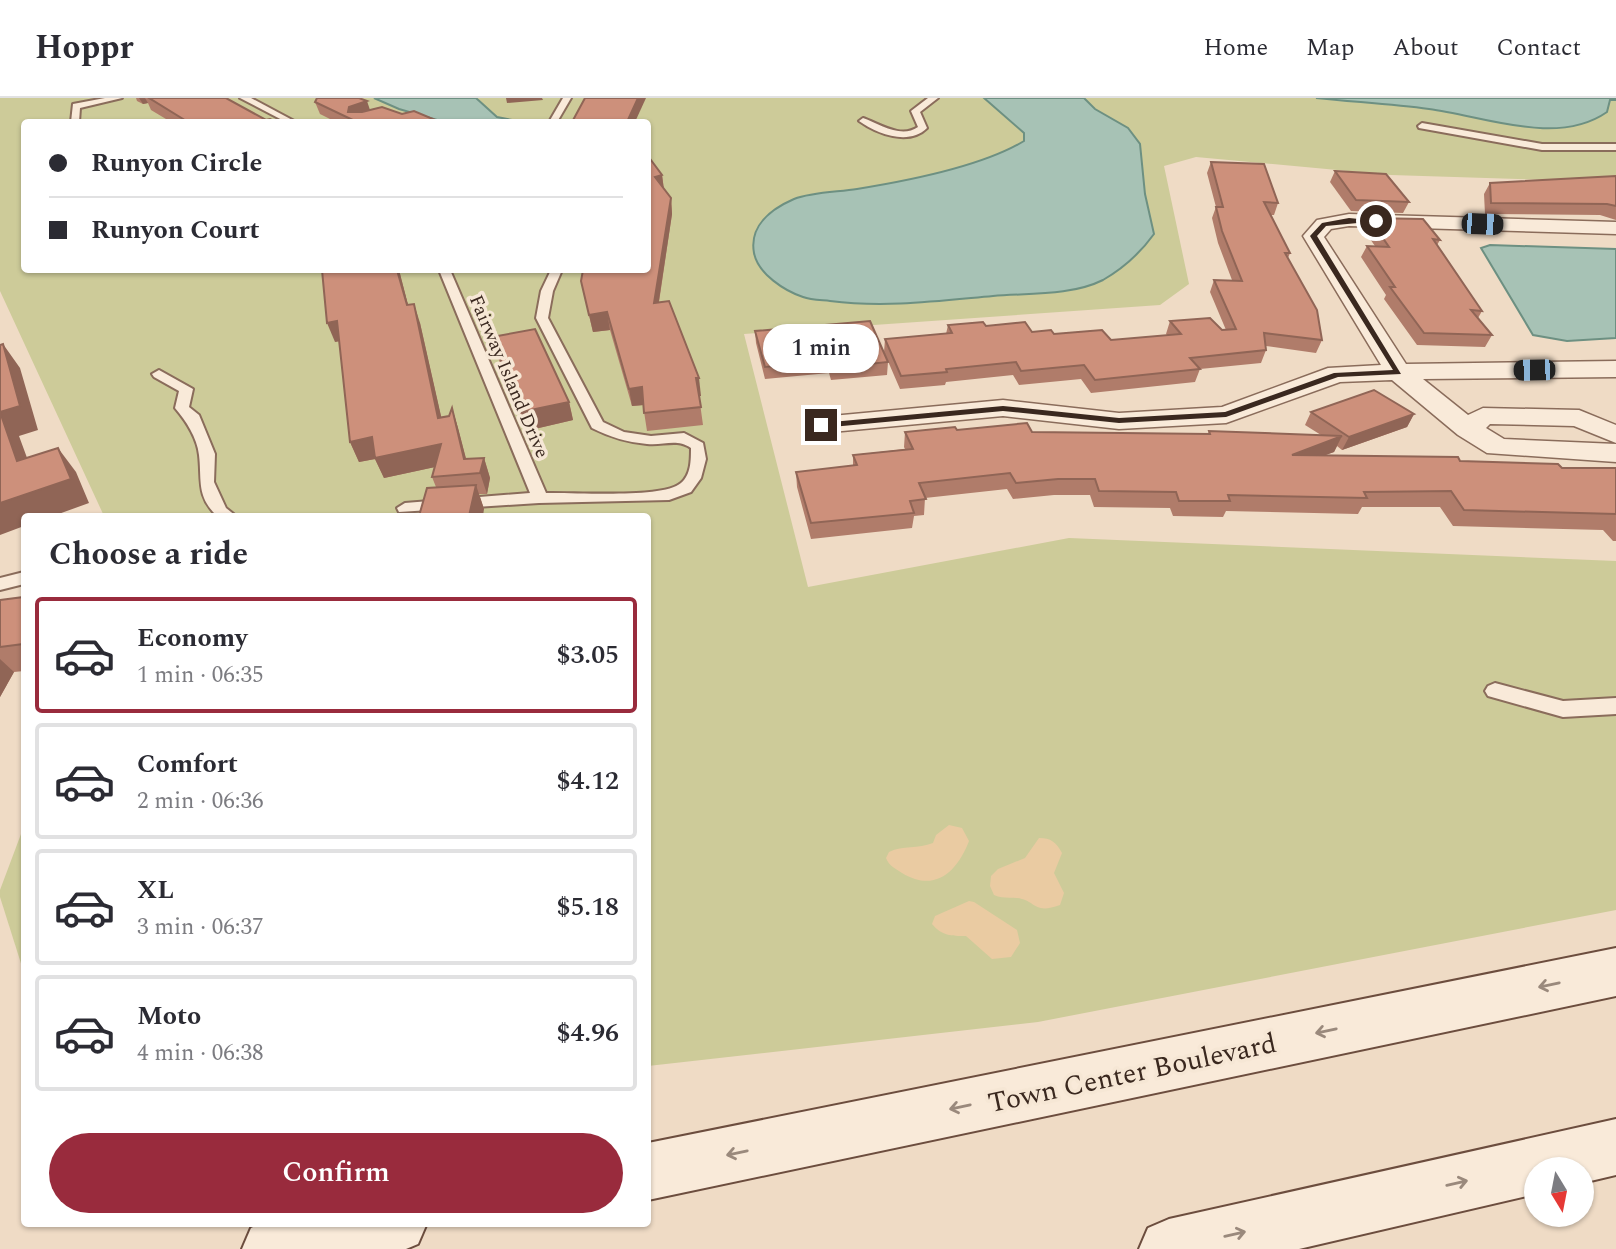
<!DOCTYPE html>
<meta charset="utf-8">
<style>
:root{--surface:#fff;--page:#f2f2f3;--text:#2b2b33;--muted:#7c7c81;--line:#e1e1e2;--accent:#992b3d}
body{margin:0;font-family:Spectral,serif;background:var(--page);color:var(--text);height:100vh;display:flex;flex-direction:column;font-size:26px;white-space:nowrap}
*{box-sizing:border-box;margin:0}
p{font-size:23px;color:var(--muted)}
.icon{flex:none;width:38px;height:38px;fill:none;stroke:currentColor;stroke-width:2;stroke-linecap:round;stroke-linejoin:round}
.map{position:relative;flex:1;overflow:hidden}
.panel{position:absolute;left:21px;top:415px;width:630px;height:714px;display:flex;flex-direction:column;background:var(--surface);border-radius:7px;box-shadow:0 2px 5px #0004}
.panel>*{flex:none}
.top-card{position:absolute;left:21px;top:21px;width:630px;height:154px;border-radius:7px;box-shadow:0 2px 5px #0004;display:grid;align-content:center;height:154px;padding:0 28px;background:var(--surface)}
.needle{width:46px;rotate:170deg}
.controls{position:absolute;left:1524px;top:1059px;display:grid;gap:14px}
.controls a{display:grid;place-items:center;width:70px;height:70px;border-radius:50%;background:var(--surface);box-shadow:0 2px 5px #0004;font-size:35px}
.end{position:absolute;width:32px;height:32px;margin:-16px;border:9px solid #3a281f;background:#fff;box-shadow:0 0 0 4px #fff}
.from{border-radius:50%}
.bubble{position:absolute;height:49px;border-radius:24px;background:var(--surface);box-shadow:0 2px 5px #0004;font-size:23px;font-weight:600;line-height:49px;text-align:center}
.car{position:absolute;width:21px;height:42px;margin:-21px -10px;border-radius:9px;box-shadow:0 0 5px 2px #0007;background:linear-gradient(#222 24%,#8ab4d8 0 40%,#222 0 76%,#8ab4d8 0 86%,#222 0)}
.top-card b{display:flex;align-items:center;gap:24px;height:66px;font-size:26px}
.top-card b+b{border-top:2px solid var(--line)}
.top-card i{width:18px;height:18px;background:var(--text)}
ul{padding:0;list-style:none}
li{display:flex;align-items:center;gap:21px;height:116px;margin:0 14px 10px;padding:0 14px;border:4px solid var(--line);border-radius:7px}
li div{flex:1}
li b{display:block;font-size:26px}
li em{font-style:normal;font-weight:600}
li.selected{border-color:var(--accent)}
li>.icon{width:63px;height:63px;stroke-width:1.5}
h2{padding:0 28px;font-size:32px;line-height:84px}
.cta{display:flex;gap:14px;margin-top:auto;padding:14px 28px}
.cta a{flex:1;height:80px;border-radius:42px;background:var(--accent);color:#fff;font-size:28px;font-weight:600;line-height:80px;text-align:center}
header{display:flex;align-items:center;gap:42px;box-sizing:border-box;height:98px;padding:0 35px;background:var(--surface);border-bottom:2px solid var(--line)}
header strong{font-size:33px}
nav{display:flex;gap:38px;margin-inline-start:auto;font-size:24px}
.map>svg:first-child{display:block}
</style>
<header>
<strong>Hoppr</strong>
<nav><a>Home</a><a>Map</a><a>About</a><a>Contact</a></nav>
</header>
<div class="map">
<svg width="1616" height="1151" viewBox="0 0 1616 1151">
<rect width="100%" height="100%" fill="#efdbc5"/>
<g fill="#cdcb99" fill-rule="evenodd">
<path d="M0 0H1616V84L1391 77 1196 59 1164 68 1189 186 1160 207 744 236 808 489 1069 440 1616 463V812L1038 924 648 968V418H104L0 193ZM24 24H648V172H24Z"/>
<polygon points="24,728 24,875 0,799 0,792"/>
</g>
<g fill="#eacba2">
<path d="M949 727 962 730 969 743C957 774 935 795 902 775 896 771 889 768 886 760L889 754C903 747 918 751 933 745L936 737Z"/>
<path d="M1039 740C1051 740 1056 744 1062 755L1054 775 1064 795 1060 807C1033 817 1036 802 1017 800 1009 799 1002 801 994 797L990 788 991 778 998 771 1025 760Z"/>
<path d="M969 803 974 804 1017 832 1020 845 1011 859 992 861 966 838C951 838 942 838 932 826L935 818Z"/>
</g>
<g fill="#a7c2b5" stroke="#6d9082" stroke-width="2">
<polygon points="374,0 476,0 497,19 512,22 511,24 444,24 399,11"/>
<path d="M984 0H1084L1095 11 1128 30 1140 46 1145 96 1154 136C1141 154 1122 171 1103 182 1071 198 1028 195 993 198 938 203 885 210 830 203 821 202 811 202 803 199 785 193 758 176 754 155 749 128 771 111 794 101 812 94 838 94 857 91 907 83 981 69 1024 43V35Z"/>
<path d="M1316 0H1616V2H1610L1607 14C1557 49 1484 18 1429 11 1392 6 1354 4 1316 0Z"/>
<polygon points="1490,147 1616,151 1616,240 1567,243 1533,237 1481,150"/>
</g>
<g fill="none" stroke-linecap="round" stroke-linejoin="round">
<defs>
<g id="service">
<polygon points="105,0 122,0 80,10 79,24 71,24 73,6"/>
<polygon points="240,0 251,0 296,24 286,24"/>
<polygon points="563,0 571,0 557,24 549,24"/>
<path d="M928 0H938L920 14 927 30C909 48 877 36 859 23L863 20C880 26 901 41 918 29L911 13Z"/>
<polygon points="1422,25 1542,46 1616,46 1616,52 1542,52 1419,30 1418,28"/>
<path d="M439 172H450L546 395C573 394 663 401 681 385 691 377 691 362 691 350 676 340 663 348 647 346 626 344 610 339 592 330L536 220 541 193 551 172H562L553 193 548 220 603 324 624 334 651 338 684 335 703 345 706 361 701 380 691 394 669 402 539 405 399 414 397 410 405 405 530 395Z"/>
<path d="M159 272 193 291 189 309 199 317 215 356 214 384 226 410 236 418H217C196 398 202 382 199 357 197 339 186 323 175 310L179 293 154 279 152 276Z"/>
<polygon points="24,474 24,486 0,492 0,480"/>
<polygon points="1495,585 1563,603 1616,600 1616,616 1563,619 1488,598 1485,593 1488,588"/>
</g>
<polygon id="minor" points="1349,116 1616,124 1616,136 1349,128 1331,131 1324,139 1406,266 1616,263 1616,279 1423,281 1468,317 1483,310 1579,312 1616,327 1616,345 1574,328 1490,326 1486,330 1504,341 1616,346 1616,364 1487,355 1458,337 1392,282 1340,284 1226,325 1119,331 1003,318 821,335 811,333 807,327 811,321 821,319 1003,302 1119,315 1222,309 1328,270 1381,267 1303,138 1317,122"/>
<g id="secondary">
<polygon points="1616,850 1616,898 648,1102 648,1045"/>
<polygon points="1616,1021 1616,1077 1582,1085 1582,1071 1536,1071 1536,1096 1299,1151 1139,1151 1148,1130 1169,1121"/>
<polygon points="261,1125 427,1125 418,1146 406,1151 242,1151 251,1130"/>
</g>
</defs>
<use href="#service" stroke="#8a6c5b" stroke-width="4"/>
<use href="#minor" stroke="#8a6c5b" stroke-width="3"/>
<use href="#secondary" stroke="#6c4d3e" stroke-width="4"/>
<use href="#service" fill="#f9ead9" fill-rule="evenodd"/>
<use href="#minor" fill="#f9ead9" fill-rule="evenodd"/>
<use href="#secondary" fill="#f9ead9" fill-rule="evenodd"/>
</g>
<g fill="#b07c6a">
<polygon points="136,0 226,0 266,22 276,24 171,24 151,12 148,5 143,6 137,3"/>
<polygon points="315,4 402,16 440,24 336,24 320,16"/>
<polygon points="1211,64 1278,105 1274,117 1270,117 1290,155 1288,160 1322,242 1316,255 1266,248 1266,252 1261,265 1200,271 1195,284 1091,295 1081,281 1019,287 1013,277 946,284 945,287 900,291 884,254 885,241 946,236 948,227 986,228 1111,242 1167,237 1166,236 1170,223 1222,232 1226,232 1210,194 1214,182 1232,182 1218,145 1212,120 1216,109 1207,75"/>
<polygon points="1335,73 1409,104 1403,115 1351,113 1330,84"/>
<polygon points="662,77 664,91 671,100 672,116 659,204 701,298 699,298 703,327 647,333 643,307 632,308 610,232 593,234 581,183"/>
<polygon points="1616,78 1616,122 1600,117 1485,116 1484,96 1490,85"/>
<polygon points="1369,120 1440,142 1437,147 1482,213 1478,220 1492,237 1485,249 1417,247 1384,201 1386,197 1361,159 1367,148 1375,148 1363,131"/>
<polygon points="399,172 408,207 420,225 441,319 449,318 452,310 458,330 466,361 484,360 490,380 487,396 479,396 484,411 436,389 432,379 435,369 384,380 375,361 359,364 350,344 339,243 335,244"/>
<polygon points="755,233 888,264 887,277 831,282 829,275 765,281 756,245"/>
<polygon points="492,239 569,304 573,322 526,333 497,257"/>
<polygon points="1311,314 1414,316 1407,329 1342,352 1337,348 1334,354 1325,357 1460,363 1562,370 1616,370 1616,443 1613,443 1603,432 1453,428 1440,409 1362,409 1358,416 1226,413 1223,419 1173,418 1170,410 1094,409 1090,397 1054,397 1013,401 1007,391 925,400 924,417 914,418 912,430 811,441 797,389 796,374 853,368 853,357 905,351 904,349 905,334 957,332 1032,334 1208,336 1209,333 1321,337 1305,327"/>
<polygon points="24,499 24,573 14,574 0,599 0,502"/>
</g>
<g fill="#906556">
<polygon points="139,0 145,0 148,5 143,6"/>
<polygon points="506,0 542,0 543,2 507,5"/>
<polygon points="638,0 646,0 635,24 627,24"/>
<polygon points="367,3 371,15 348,14 349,9"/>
<polygon points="662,77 664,93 655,79"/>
<polygon points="671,100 672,116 656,222 654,205"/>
<polygon points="397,172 399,172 413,226 407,207"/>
<polygon points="414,206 420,225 446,340 438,320"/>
<polygon points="607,214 610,232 593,234 589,217"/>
<polygon points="337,223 345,242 335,244 327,225"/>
<polygon points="3,246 20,270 38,332 19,338 37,387 17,363 0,314"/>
<polygon points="696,280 699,280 701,298 698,298"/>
<polygon points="642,289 644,307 632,308 629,291"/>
<polygon points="569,304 573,322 526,333 521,314"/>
<polygon points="452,310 458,330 470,376 464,361"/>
<polygon points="1414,316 1407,329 1342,352 1349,339"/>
<polygon points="1342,338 1334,354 1285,372 1292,357"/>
<polygon points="372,339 441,346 449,366 384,380 375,361 359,364 350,344"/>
<polygon points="58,350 76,374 89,405 53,418 24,418 24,428 0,437 0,405"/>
<polygon points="484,360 490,380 487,396 480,375"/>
<polygon points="476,387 484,411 483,418 469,418"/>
<polygon points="0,561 14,574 0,599"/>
</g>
<g fill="#cd907b" stroke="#906556" stroke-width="2">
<polygon points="149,0 226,0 266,22 270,21 276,24 201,24 199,23 188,24"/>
<polygon points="317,0 359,0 367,3 349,9 348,14 362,14 382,9 402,16 414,13 440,24 357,24 315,4"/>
<polygon points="585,0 638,0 627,24 572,24"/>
<polygon points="648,58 662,77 655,79 671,100 654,205 669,203 699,280 696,280 701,309 644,315 642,289 629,291 607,214 589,217 581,183 583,172 648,172"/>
<polygon points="1211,64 1264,66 1278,105 1264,104 1290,155 1285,155 1317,212 1322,242 1264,235 1266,252 1190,260 1200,271 1095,282 1084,267 1021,273 1016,264 946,271 947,274 901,278 885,241 952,235 948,227 983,224 986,228 1025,224 1032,234 1051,232 1054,236 1102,232 1111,242 1181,236 1170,223 1210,220 1222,232 1236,231 1214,182 1242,183 1222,133 1216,109 1223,109"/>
<polygon points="1335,73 1386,76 1409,104 1356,102"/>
<polygon points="1616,78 1616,108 1607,106 1491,105 1490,85"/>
<polygon points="1369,120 1423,121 1440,142 1433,141 1482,213 1471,212 1492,237 1424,235 1390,189 1395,189 1367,148 1389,149"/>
<polygon points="322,172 397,172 407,207 414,206 438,320 449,318 452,310 464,361 484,360 480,375 432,379 441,346 375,360 372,339 350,344 337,223 327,225"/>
<polygon points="870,223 888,264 832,270 829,263 765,269 755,233"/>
<polygon points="535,231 569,304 521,314 492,239"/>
<polygon points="3,246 20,308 0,314 0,247"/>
<polygon points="1374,292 1414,316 1349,339 1311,314"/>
<polygon points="0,314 17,363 58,350 71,381 0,405"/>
<polygon points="1027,325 1032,334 1210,336 1209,333 1342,338 1292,357 1458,359 1460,363 1558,366 1562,370 1616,370 1616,416 1464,412 1451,393 1364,394 1367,400 1228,397 1230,403 1179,403 1176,394 1099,393 1095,381 1058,381 1016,385 1010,375 919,385 926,401 910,403 914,415 811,425 796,374 857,367 853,357 913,351 905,334 955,329 957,332"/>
<polygon points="476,387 469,418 419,418 427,390"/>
<polygon points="24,499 24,544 23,546 0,549 0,502"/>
</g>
<defs><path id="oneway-shaft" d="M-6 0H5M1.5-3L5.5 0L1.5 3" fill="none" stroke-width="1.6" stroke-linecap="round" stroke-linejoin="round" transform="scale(1.75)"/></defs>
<g stroke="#9a897c">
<use href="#oneway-shaft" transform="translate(1549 887) rotate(168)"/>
<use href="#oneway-shaft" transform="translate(1326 933) rotate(168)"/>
<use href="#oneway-shaft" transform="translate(960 1009) rotate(168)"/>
<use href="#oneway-shaft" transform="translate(737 1055) rotate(168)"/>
<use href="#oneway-shaft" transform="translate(1457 1085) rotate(-13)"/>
<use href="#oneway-shaft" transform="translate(1235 1136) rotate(-13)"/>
</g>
<polygon fill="#3a281f" points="1349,120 1379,123 1326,128 1317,138 1401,276 1338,279 1226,319 1119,325 1003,313 821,330 816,327 821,325 1003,308 1119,320 1225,314 1334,275 1393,272 1310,138 1322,125"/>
<g text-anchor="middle" stroke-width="7" stroke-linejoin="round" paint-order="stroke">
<g font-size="19" fill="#3a281f" stroke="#f6e7d5">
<text transform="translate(510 278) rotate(67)" y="7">Fairway Island Drive</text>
</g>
<g font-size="28" fill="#3a281f" stroke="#f6e7d5">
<text transform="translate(1132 974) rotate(-12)" y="10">Town Center Boulevard</text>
</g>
</g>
</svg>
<div class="controls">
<a><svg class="needle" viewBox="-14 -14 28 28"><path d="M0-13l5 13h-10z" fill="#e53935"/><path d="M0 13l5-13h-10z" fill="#7c7c81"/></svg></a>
</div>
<i class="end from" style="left:1376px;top:123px"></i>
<i class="end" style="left:821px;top:327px"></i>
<div class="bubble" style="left:763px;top:226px;width:116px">1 min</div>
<i class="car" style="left:1482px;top:126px;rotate:92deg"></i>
<i class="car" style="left:1534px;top:272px;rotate:269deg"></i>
<div class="top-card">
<b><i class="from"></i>Runyon Circle</b>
<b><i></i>Runyon Court</b>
</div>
<section class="panel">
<h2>Choose a ride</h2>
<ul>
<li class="selected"><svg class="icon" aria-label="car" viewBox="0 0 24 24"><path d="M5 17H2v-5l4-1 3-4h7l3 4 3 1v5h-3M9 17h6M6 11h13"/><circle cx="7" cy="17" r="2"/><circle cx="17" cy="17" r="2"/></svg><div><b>Economy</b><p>1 min · 06:35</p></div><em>$3.05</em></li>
<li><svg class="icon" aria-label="car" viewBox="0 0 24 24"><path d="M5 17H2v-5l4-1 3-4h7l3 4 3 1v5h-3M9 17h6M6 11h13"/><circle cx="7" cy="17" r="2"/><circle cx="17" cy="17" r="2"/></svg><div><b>Comfort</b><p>2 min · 06:36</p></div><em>$4.12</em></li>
<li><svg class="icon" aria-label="car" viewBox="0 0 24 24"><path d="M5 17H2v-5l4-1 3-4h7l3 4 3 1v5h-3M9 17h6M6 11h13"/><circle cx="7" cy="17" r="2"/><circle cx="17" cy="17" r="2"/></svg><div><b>XL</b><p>3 min · 06:37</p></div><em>$5.18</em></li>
<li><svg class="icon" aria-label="car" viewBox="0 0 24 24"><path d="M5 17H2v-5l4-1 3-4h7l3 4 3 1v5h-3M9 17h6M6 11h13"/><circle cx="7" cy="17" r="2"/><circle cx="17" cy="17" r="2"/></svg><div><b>Moto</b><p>4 min · 06:38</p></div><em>$4.96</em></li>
</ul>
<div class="cta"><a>Confirm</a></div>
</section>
</div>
